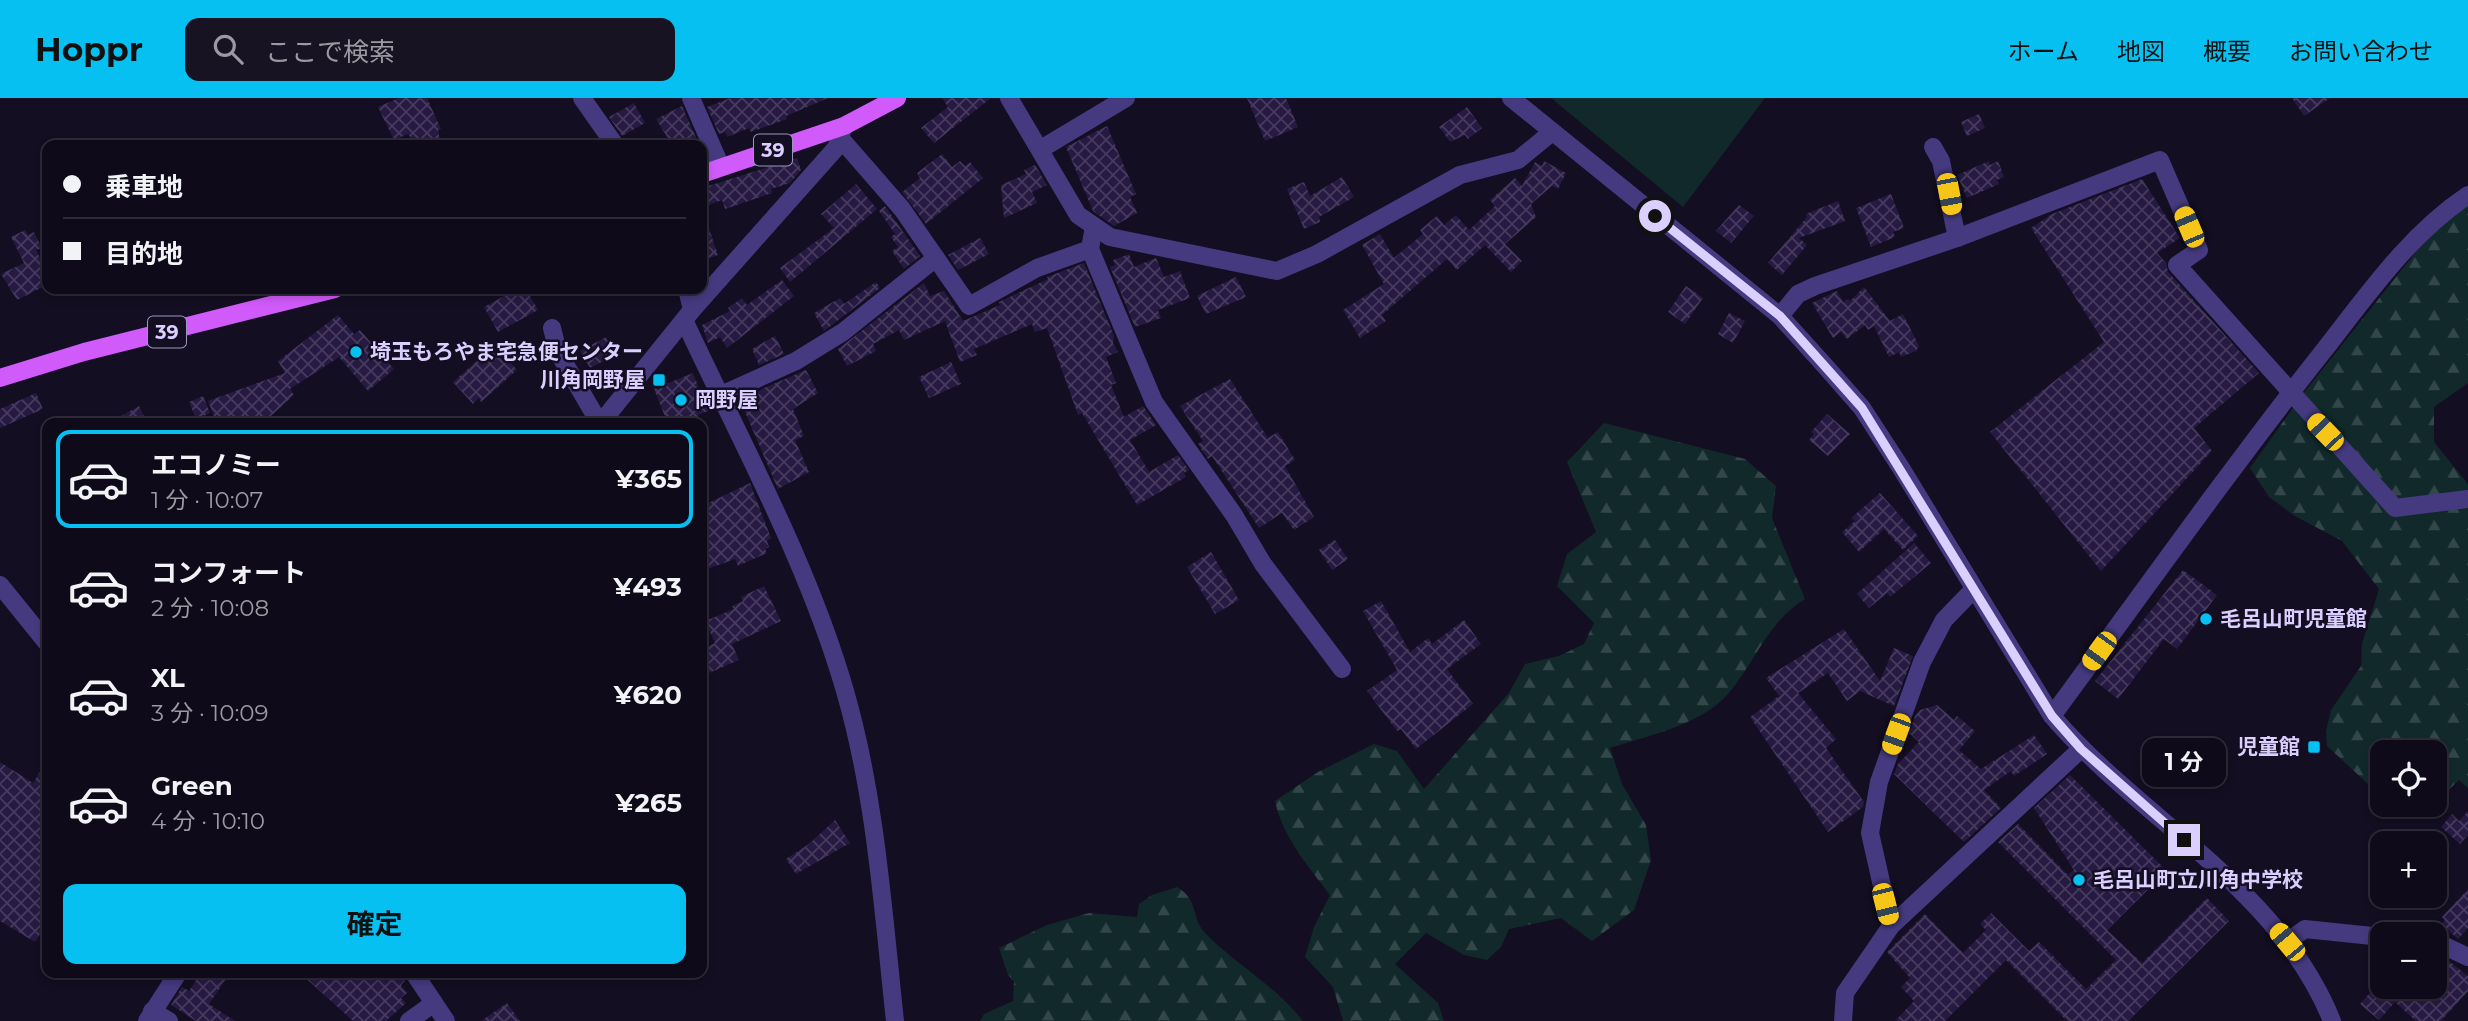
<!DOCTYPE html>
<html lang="ja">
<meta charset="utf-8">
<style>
:root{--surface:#0e0a19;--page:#171322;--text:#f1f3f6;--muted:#9b9aa2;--line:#2e2b38;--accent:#07c0f2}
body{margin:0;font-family:Montserrat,"Noto Sans JP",sans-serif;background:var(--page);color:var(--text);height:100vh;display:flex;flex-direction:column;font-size:26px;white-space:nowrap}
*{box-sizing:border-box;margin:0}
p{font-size:23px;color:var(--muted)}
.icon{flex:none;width:38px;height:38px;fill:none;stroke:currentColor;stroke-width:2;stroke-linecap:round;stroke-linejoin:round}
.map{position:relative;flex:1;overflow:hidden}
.panel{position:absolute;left:42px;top:320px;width:665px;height:560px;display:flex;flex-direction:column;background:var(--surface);border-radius:14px;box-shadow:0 4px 10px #0003,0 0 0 2px var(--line)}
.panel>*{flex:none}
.guide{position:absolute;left:42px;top:42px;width:665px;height:154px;border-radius:14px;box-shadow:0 4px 10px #0003,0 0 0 2px var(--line);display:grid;align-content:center;height:154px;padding:0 21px;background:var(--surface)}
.buttons{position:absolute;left:2370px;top:642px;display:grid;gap:14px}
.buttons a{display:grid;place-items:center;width:77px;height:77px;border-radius:14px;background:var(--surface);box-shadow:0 4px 10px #0003,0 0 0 2px var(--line);font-size:35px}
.end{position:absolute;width:32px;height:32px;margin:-16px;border:9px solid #dacffe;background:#111;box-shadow:0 0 0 4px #111}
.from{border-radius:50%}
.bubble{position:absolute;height:49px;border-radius:14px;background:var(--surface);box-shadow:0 4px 10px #0003,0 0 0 2px var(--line);font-size:23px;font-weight:700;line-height:49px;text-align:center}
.car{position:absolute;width:21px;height:42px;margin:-21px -10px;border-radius:9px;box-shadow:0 0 5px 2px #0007;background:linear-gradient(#f5c518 24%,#345 0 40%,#f5c518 0 76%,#345 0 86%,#f5c518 0)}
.guide b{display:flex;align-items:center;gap:24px;height:66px;font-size:26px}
.guide b+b{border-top:2px solid var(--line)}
.guide i{width:18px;height:18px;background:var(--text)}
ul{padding:12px 0 0;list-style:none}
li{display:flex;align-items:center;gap:21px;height:98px;margin:0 14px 10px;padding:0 7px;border:4px solid transparent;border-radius:14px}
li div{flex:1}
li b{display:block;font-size:26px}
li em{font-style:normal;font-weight:700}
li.on{border-color:var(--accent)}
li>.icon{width:63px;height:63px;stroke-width:1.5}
.action{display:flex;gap:14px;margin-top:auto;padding:14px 21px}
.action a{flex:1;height:80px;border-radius:14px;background:var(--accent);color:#111;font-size:28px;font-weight:700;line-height:80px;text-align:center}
header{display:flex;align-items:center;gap:42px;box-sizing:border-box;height:98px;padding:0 35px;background:var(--accent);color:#111}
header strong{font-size:33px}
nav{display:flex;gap:38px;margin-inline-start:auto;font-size:24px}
.search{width:490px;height:63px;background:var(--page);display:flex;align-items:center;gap:18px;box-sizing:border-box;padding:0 24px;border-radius:14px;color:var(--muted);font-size:26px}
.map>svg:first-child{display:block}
</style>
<header>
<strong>Hoppr</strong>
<div class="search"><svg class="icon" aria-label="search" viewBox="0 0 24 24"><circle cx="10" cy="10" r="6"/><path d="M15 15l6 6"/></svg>ここで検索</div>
<nav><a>ホーム</a><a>地図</a><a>概要</a><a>お問い合わせ</a></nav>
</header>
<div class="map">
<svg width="2468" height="923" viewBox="0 0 2468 923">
<defs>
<pattern id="forest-firs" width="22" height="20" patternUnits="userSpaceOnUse" patternTransform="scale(1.75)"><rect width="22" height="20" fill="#11292b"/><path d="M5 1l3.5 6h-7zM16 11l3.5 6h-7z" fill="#33474b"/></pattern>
<pattern id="building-cross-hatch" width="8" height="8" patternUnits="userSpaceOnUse" patternTransform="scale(1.75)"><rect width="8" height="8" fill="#271a42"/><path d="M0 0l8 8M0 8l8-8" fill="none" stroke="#463a5e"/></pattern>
</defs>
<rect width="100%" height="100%" fill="#130e21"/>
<g fill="url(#forest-firs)">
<polygon points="2468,104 2468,285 2434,309 2434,344 2468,386 2468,690 2459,682 2434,706 2434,654 2382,654 2382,699 2327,648 2326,633 2331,612 2361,568 2362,546 2379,491 2342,443 2295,418 2269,399 2250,370 2302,297 2443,120"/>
<path d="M1604 325 1745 361 1776 388 1772 420 1805 501C1766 525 1756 564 1727 597 1700 627 1647 638 1610 650L1622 686 1646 727 1651 762 1634 812 1592 843 1561 820 1509 831 1501 849 1487 862 1464 857 1426 835 1395 866 1438 905 1444 923H1343L1333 889 1305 859 1314 829 1330 797C1309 769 1282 738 1275 703L1318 674 1374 646 1397 653 1424 691 1509 595 1525 566 1559 558 1584 546 1594 525 1557 488 1567 456 1596 434 1567 364Z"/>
<path d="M1177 789C1200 802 1190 821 1207 837 1238 868 1276 888 1303 923H980L984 916 1013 903 1014 883 1008 877 999 850 1047 827 1089 815 1137 819 1139 806 1152 797Z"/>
</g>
<polygon fill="#11292b" points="1551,0 1765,0 1683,109"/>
<g fill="url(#building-cross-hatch)">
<polygon points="399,0 427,0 441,31 438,32 441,47 415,47 408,36 394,42 378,9"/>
<polygon points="730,0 828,0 786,18 787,21 751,34 749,30 727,39 725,34 719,36 707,9"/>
<polygon points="942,0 991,0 934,45 921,30 948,9"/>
<polygon points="1247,0 1286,0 1298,29 1265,43"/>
<polygon points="2292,0 2330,0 2304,18"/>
<polygon points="634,5 645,25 622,38 609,19"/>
<polygon points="682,8 697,42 685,47 672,47 656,21"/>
<polygon points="1467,9 1482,30 1468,41 1465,37 1450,44 1439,29"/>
<polygon points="1979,16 1985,30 1967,38 1961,24"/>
<polygon points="1107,28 1136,96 1130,99 1137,115 1114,128 1093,113 1066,49"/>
<polygon points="942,56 952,69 960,63 965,68 970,64 983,80 926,126 902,94 920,80 917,75"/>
<polygon points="797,60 801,72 790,85 771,91 772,95 725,111 722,102 709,107 702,99 702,90"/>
<polygon points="1544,63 1566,75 1558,91 1552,88 1531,106 1536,119 1505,146 1522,163 1511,174 1485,147 1457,172 1447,161 1382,217 1386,223 1360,240 1343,212 1384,186 1362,147 1380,136 1394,160 1423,136 1420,132 1437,118 1444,127 1456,117 1469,132 1495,108 1490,102 1515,80 1522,88 1535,64 1542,68"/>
<polygon points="1989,63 1990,67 1998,63 2004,79 1997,82 1999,86 1967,100 1957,77"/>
<polygon points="1035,67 1047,87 1032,94 1037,105 1004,120 1001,87 1026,76 1024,72"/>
<polygon points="1342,79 1354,99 1319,119 1320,124 1304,131 1287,91 1304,84 1310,98"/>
<polygon points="2142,81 2180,140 2157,155 2166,165 2168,174 2259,275 2194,330 2212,353 2101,473 1990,334 2104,244 2031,130 2052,116"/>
<polygon points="856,86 877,111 790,184 780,170 834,130 821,116"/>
<polygon points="1891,96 1904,130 1893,134 1895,139 1871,149 1856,110"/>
<polygon points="1838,103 1845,123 1799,140 1807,147 1782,177 1768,165 1807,119 1806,116"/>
<polygon points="1739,107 1754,118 1731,145 1716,133"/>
<polygon points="885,108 920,158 904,171 892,153 898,149 891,139 895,136 879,113"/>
<polygon points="704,116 718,157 702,163 702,117"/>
<polygon points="25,132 28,137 34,134 42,150 36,152 47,174 47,187 17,202 1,176 24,165 11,139"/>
<polygon points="980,140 989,156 958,172 948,157"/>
<polygon points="1129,156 1134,169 1156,160 1164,179 1180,173 1190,200 1158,212 1161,220 1135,229 1110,169 1115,167 1113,162"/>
<polygon points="1084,165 1114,238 1113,245 1118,254 1106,259 1116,285 1111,287 1124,319 1143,308 1156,327 1130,342 1149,374 1178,357 1189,372 1184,375 1186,379 1137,407 1082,315 1078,317 1047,230 1035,234 1032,226 974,251 977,257 960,264 945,223 904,242 899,232 873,246 876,253 847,268 838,251 924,185 930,198 944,193 963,223 1000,207 999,204 1048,181 1047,179"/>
<polygon points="1236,179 1246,199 1206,216 1197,198"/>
<polygon points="782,182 794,198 727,250 720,239 708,245 702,227 730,213 728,210 742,200 747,207"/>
<polygon points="876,184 880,190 824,233 814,215 840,200 844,206"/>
<polygon points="1686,188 1703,200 1685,226 1668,214"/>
<polygon points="1864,189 1890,223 1903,216 1919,248 1916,253 1901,259 1899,254 1889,259 1874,228 1868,232 1865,227 1847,241 1841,234 1833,240 1812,205 1837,193 1843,204 1848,201 1850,203"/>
<polygon points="517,191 526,191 538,212 498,234 484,209"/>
<polygon points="1729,215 1745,223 1733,245 1718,236"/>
<polygon points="338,217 354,236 360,232 394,271 368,293 339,259 290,291 294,297 262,326 217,326 208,303 285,275 278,263"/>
<polygon points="775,238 784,256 759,267 752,251"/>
<polygon points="606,239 615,257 590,270 580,253"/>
<polygon points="495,247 517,272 481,304 479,300 473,306 453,284"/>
<polygon points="951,264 961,286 929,300 919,279"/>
<polygon points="806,272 818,295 793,311 804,338 795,342 809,374 778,391 742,307 757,300 755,296 764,290"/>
<polygon points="693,275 708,313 698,317 701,326 668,326 654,291"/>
<polygon points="1230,281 1268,340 1278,334 1295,362 1285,368 1314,419 1294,432 1282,415 1259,430 1212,358 1208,361 1198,346 1203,343 1180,308"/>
<polygon points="36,295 43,311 0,330 0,311"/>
<polygon points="203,298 210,315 196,321 189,304"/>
<polygon points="139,308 148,326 107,326"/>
<polygon points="1827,316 1850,336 1828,358 1809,342 1814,336 1811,334"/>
<polygon points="750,385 771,440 767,443 769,449 765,451 767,455 738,468 735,461 702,473 702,408"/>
<polygon points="1880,395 1918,438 1903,452 1884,431 1859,454 1842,434 1855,423 1851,420"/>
<polygon points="1335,442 1348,461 1332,472 1319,452"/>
<polygon points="1914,445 1931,465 1890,499 1887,495 1869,510 1857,496"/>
<polygon points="1211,454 1239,502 1215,516 1187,469"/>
<polygon points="2183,472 2217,497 2177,551 2164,541 2118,601 2095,583"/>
<polygon points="764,488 781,523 732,546 739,562 702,578 702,551 715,545 705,523 734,511 732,508 743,503 741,499"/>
<polygon points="1381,503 1410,554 1428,540 1432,546 1464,522 1481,546 1447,571 1473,606 1416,651 1401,631 1397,633 1367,593 1397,572 1363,513"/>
<polygon points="1844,531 1880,583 1894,550 1913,558 1894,608 1860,593 1847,603 1828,575 1798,595 1836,641 1826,650 1864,704 1863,709 1828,734 1750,619 1779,598 1766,580"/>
<polygon points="1937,607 1954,622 1957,618 1975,633 1959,652 1981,671 2034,637 2047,656 2014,678 2011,673 1984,692 2001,710 1964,744 1894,676 1898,666 1919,644 1909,635 1915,618 1920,612"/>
<polygon points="47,663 47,825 35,844 0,823 0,664 33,685"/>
<polygon points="2070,677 2167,773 2107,832 2142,865 2207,800 2229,823 2128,923 2067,923 2006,862 1945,923 1895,923 1914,903 1901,889 1910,880 1887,854 1925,816 1963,855 1986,832 1980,826 1991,815 2029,853 2039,844 2086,891 2116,862 1998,744 2018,726 2068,777 2074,772 2034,710"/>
<polygon points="2468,713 2468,737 2460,746 2441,729 2452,716 2459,723"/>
<polygon points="835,722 850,745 796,776 786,761 809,746"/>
<polygon points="2468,791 2468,830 2458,841 2441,826 2445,822 2442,819"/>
<polygon points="2449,863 2468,878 2468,893 2441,923 2416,923 2395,904 2379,922 2360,906 2375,889 2434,889 2434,879"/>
<polygon points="201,875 230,875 209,906 235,923 196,923 171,907 182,889 189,893"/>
<polygon points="300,875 398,875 405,883 401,887 407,895 401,900 406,905 386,923 353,923"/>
<polygon points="507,905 520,923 481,923"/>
</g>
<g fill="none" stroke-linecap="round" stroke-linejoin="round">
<g stroke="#453a7f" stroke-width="18">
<polyline points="582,0 615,47"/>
<polyline points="691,0 721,69"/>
<polyline points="1009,0 1078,117 1110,139 1277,173 1317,156 1460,77 1518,62 1552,34"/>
<path d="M1511 0 1780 218 1826 269 1862 310 1901 370 2052 618C2142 723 2278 789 2332 923"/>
<polyline points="841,41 902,111 969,208 1037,170 1090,151"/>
<polyline points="1933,49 1941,63 1957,140"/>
<polyline points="1041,51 1126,0"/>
<polyline points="1094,128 1090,151 1154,304 1234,417 1263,466 1342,571"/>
<polyline points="687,191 692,212"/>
<polyline points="1780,218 1798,196 1815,188 1957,140 2160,62 2199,152 2177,167 2395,410 2468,401"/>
<path d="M685 224C741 344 808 465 845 593 876 700 883 813 895 923"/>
<polyline points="552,230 558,254 600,326"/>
<polyline points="719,298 796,263 843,234 936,160"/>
<polyline points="600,326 692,212 836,50 844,28"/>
<polyline points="0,487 47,545"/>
<path d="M2052 618C2141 497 2228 374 2321 256 2366 199 2408 137 2468 97"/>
<polyline points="1891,828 1870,735 1879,684 1922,564 1944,522 1974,491"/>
<polyline points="2434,843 2468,859"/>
<polyline points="2287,844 2305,831 2382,839"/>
<polyline points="414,875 446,923"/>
<polyline points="152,913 169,923"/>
<polyline points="147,923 178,875"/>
<polyline points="409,923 434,905"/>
<polyline points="1843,923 1845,895 1891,828 2081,651"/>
</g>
<g stroke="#d15afa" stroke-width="18">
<polyline points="702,76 844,28 897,0"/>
<polyline points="0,280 84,254 335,191"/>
</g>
</g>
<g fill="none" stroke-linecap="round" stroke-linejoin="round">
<polyline stroke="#dacffe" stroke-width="9" points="1655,118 1780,218 1862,310 2052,618 2081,651 2184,742"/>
</g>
<g fill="#07c0f2" stroke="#130e21" stroke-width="2.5">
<circle cx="356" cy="254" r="7"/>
<rect x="652" y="275" width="14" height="14" rx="3.5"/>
<circle cx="681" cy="302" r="7"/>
<circle cx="2206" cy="521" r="7"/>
<rect x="2307" y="642" width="14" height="14" rx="3.5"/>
<circle cx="2079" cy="782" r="7"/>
</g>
<g text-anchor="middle" stroke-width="5" stroke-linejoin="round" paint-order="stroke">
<g fill="#130e21" stroke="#9e95bc" stroke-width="2">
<rect x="754" y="36.5" width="38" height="31" rx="5"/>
<rect x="148" y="218.5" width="38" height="31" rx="5"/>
</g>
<g font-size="19" font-weight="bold" fill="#dacffe">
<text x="773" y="59">39</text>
<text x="167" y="241">39</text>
</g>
<g font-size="21" font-weight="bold" fill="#dacffe" stroke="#130e21" text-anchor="start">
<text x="370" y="261">埼玉もろやま宅急便センター</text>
<text x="645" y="289" text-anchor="end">川角岡野屋</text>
<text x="695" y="309">岡野屋</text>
<text x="2220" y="528">毛呂山町児童館</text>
<text x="2300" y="656" text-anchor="end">児童館</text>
<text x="2093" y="789">毛呂山町立川角中学校</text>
</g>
</g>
</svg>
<div class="buttons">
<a><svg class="icon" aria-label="locate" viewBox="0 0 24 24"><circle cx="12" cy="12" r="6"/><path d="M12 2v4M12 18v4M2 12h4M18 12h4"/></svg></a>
<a>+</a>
<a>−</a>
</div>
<i class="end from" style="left:1655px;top:118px"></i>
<i class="end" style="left:2184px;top:742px"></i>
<div class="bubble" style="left:2142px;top:640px;width:84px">1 分</div>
<i class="car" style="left:1949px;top:96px;rotate:169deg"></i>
<i class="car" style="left:2189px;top:129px;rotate:337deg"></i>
<i class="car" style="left:2325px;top:334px;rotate:316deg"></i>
<i class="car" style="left:2099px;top:553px;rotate:216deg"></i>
<i class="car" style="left:1896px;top:636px;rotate:200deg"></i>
<i class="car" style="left:1885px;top:806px;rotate:166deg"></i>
<i class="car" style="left:2287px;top:844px;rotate:320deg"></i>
<div class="guide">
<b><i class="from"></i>乗車地</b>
<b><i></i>目的地</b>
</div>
<section class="panel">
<ul>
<li class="on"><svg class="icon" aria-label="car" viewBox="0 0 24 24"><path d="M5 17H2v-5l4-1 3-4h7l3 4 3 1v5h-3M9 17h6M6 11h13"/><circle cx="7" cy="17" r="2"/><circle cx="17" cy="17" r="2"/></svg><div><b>エコノミー</b><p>1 分 · 10:07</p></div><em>¥365</em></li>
<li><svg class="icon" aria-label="car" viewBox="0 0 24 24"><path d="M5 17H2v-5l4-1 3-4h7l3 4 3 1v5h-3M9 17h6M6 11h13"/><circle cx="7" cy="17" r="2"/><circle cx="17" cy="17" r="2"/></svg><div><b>コンフォート</b><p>2 分 · 10:08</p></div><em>¥493</em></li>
<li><svg class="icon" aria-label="car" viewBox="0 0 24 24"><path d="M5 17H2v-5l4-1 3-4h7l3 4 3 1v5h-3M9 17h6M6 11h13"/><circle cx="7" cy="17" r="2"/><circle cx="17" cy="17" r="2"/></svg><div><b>XL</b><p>3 分 · 10:09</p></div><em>¥620</em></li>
<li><svg class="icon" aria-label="car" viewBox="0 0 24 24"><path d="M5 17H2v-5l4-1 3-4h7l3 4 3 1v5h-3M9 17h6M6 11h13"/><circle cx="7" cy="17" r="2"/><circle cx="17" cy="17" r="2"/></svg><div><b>Green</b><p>4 分 · 10:10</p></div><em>¥265</em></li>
</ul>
<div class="action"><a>確定</a></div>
</section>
</div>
